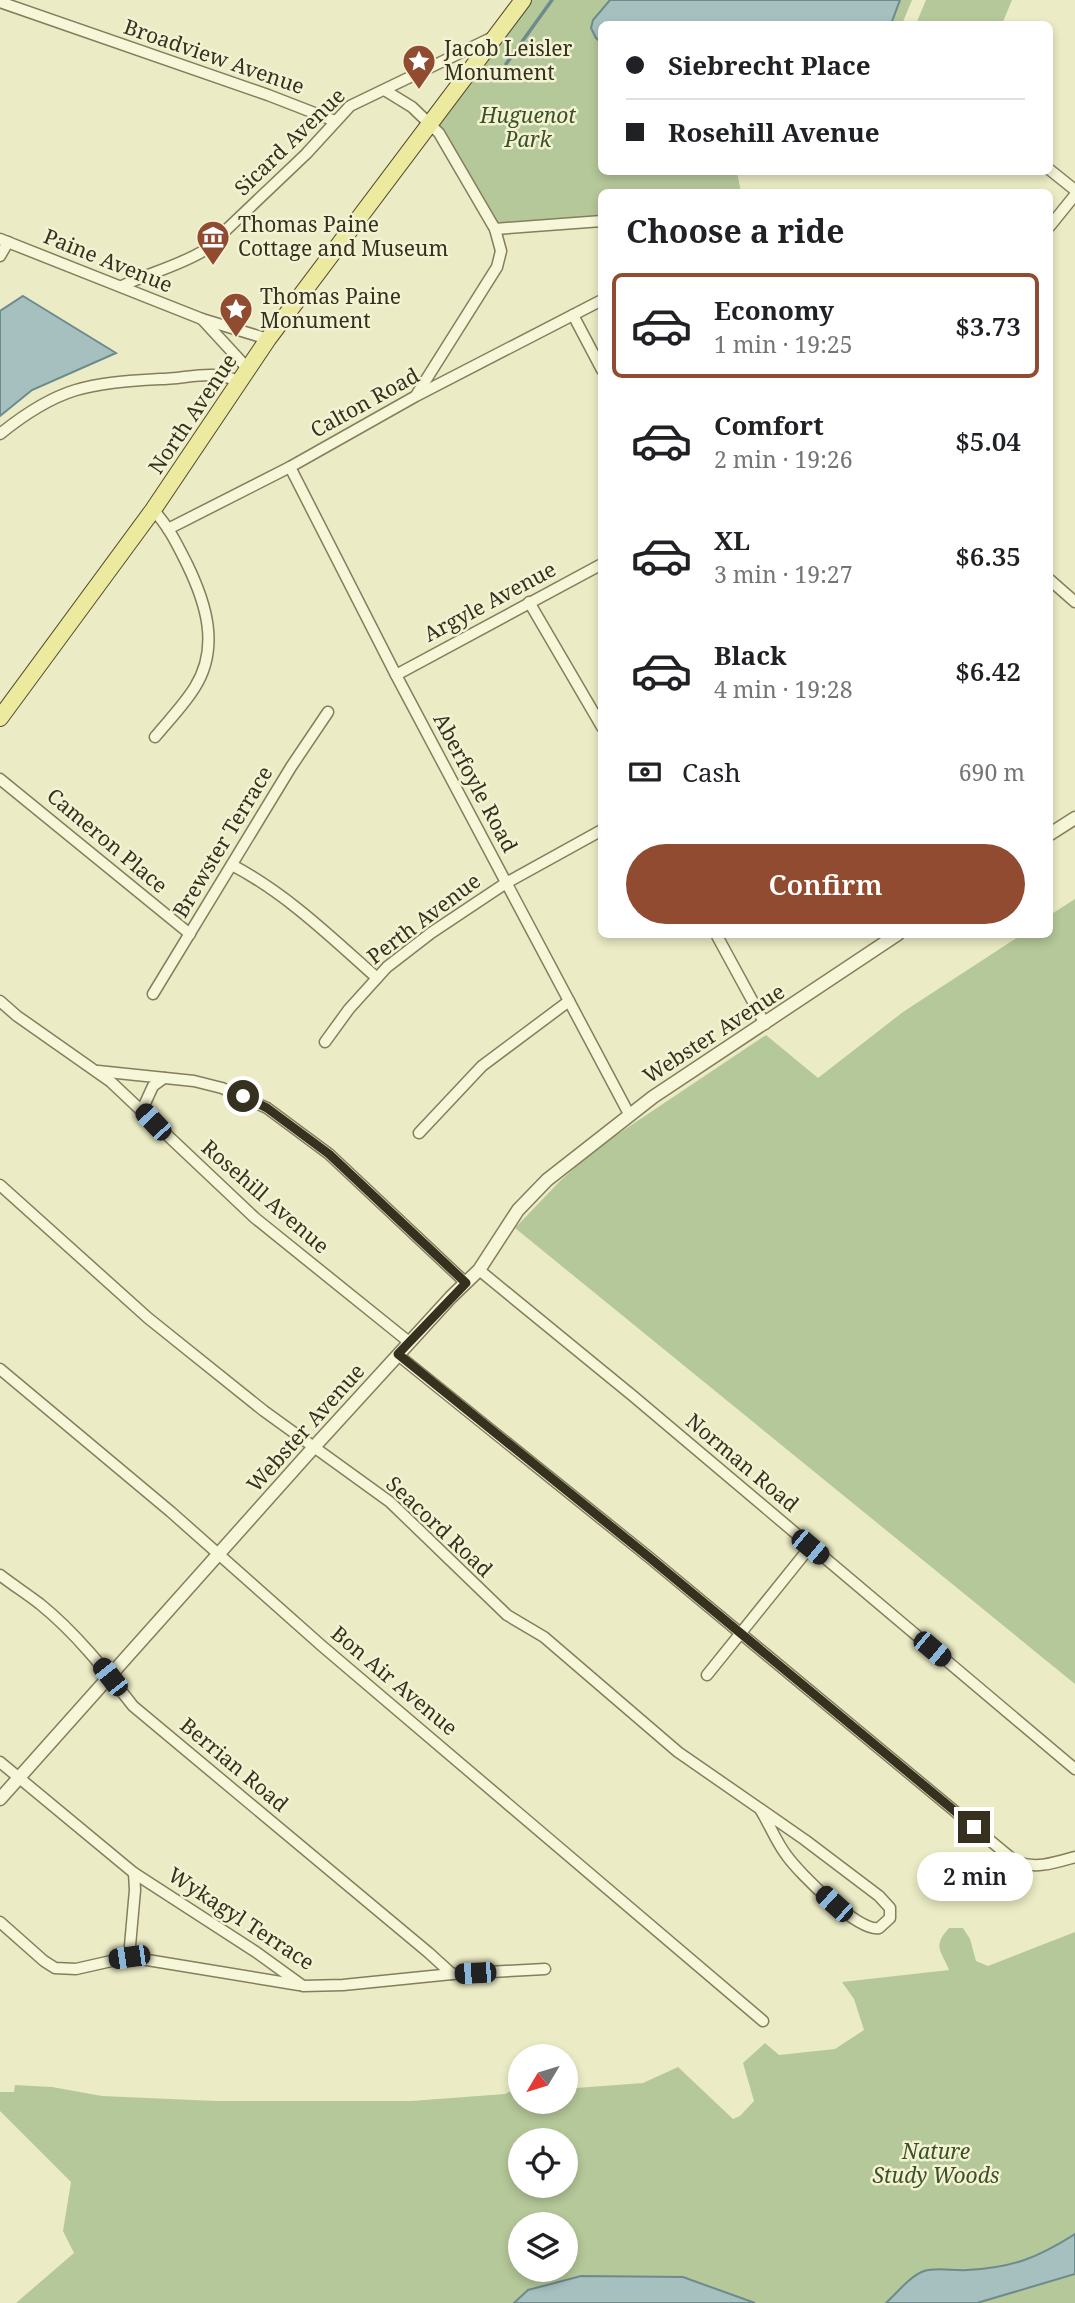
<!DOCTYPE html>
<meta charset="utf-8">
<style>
:root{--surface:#fff;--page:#f2f2f2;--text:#202124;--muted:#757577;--line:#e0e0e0;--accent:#904b30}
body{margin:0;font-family:"Noto Serif",serif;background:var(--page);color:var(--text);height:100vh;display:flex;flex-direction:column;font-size:26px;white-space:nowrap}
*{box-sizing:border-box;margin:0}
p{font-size:23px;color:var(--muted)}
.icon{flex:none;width:38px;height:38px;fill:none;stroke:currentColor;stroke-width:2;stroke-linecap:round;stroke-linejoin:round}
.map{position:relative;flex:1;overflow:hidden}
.drawer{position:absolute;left:598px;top:189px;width:455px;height:749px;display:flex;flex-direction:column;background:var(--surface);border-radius:10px;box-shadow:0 4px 10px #0003}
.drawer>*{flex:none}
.banner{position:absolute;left:598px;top:21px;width:455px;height:154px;border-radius:10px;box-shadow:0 4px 10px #0003;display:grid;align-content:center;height:154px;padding:0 28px;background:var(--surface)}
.needle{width:46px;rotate:232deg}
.buttons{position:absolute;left:508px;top:2044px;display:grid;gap:14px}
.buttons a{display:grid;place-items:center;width:70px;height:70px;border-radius:50%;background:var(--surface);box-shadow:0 4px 10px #0003;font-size:35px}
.end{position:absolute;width:32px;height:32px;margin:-16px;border:9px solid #36311f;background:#fff;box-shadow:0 0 0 4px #fff}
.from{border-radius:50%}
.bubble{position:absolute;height:49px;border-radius:24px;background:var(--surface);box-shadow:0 4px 10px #0003;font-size:23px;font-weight:600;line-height:49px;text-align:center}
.car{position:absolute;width:21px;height:42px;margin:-21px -10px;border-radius:9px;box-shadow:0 0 5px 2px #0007;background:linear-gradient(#222 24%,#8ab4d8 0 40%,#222 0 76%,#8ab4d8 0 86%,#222 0)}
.banner b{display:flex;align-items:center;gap:24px;height:66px;font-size:26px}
.banner b+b{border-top:2px solid var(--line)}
.banner i{width:18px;height:18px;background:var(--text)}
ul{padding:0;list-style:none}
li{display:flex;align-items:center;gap:21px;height:105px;margin:0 14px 10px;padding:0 14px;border:4px solid transparent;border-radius:10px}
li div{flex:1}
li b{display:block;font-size:26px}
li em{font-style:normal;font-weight:600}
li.active{border-color:var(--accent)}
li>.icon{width:63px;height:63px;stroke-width:1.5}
h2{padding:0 28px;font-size:32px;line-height:84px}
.pay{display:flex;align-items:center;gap:18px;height:77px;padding:0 28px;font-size:26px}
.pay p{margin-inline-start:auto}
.action{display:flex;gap:14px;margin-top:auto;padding:14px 28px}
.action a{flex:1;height:80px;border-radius:42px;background:var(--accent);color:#fff;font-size:28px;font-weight:600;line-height:80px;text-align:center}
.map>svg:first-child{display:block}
</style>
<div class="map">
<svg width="1075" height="2303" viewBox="0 0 1075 2303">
<rect width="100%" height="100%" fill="#ebebc5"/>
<g fill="#b5c899" fill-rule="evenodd">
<polygon points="532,0 912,0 902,24 602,24 602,172 737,172 741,192 602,192 602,218 497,225 438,121"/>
<polygon points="926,0 1012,0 1002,24 916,24"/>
<polygon points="1075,899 1075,1684 515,1228 560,1181 597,1148 766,1035 818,1078 903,1012 1021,935 1050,934 1050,915"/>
<path d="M949 1928H963L970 1939 976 1961 988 1966 1075 1932V2303H16L74 2253 63 2231 71 2182 0 2111V2092H14L15 2085 52 2087 102 2096 216 2101H411L505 2094 520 2086V2102H565V2077L576 2088 643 2083 678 2067 733 2119 740 2116 754 2101 743 2063 765 2043 779 2055 835 2049 864 2030 854 1999 842 1982 949 1970C941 1950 932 1947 949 1928ZM520 2140H565V2186H520ZM520 2224H565V2270H520Z"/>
</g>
<g fill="#a6bfbf" stroke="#6e8b8c" stroke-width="2">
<polygon points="610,0 900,0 891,24 602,24 602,43 596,38 591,28 593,20"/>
<polygon points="23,296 116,353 32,390 0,416 0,311"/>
<path d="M1075 2234V2274L977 2303H886C897 2293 910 2276 924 2271 937 2267 953 2271 967 2270 1012 2268 1037 2258 1075 2234Z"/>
<polygon points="581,2276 683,2277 755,2303 514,2303 528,2290"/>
</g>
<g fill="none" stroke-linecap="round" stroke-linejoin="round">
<polyline stroke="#6e8b8c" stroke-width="3.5" points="506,64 552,0"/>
<defs>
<g id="minor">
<polyline points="0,2 268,95 335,121"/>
<polyline points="386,91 412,107 439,133 495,229 501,251 497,267 417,394"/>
<polyline points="1050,170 1075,190"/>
<polyline points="1050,226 1075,195"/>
<polyline points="495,229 602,221"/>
<polyline points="0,239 202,319 268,339"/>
<polyline points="0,256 8,242"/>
<path d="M122 286C149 273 179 266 205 250L306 154 350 106 491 38"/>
<polyline points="573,315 602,370"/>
<polyline points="202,319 248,369"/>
<path d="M0 434C58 387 88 383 160 379 178 379 196 374 214 375 222 375 232 379 240 381"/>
<polyline points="290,467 396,675 629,1114"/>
<path d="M153 510C168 525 178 546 187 564 206 603 220 647 195 687 184 705 168 721 155 737"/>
<polyline points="168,529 290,467 416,396 602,300"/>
<polyline points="1050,580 1075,602"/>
<polyline points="529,602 602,727"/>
<polyline points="396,675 602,564"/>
<polyline points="0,779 190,934"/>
<path d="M232 865C287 894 331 937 377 978"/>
<polyline points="716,934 765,1024"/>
<polyline points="153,994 291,767 328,712"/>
<polyline points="0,1001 17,1016 111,1082 255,1218 409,1342"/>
<polyline points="325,1042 349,1009 387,967 431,933 506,883 602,830"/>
<polyline points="98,1071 194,1081 222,1088 267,1108 329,1154 466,1283"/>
<polyline points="142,1110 153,1086 164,1078"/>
<polyline points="419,1133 482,1066 569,1001"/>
<path d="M0 1185 148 1318 264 1411 390 1502 507 1615 544 1637 678 1752 805 1840 879 1896 890 1908V1918L879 1928C858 1932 800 1874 787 1856 776 1842 770 1825 760 1809"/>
<polyline points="479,1270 633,1396 1075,1769"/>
<path d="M398 1355 650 1558 1016 1862C1037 1869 1054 1863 1075 1857"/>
<polyline points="0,1369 171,1512 322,1646 763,2021"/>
<path d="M0 1575C13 1585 27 1594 40 1604 76 1633 105 1670 133 1706L429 1953 452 1974"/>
<polyline points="707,1675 810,1547"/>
<polyline points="0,1762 134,1873 256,1952 303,1986 343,1985 452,1974 545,1969"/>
<polyline points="0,1922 44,1961 55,1968 76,1969 129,1957 299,1985"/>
<polyline points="129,1957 135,1890 134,1873"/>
</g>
<g id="tertiary">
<polyline points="1050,834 1075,818"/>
<polyline points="0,1799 314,1447 451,1297 479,1270 518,1210 547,1180 653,1097 898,934"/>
</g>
<polyline id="primary" points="0,718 153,510 268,339 523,0"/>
</defs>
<use href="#minor" stroke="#857e5c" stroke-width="13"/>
<use href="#tertiary" stroke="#857e5c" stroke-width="15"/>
<use href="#primary" stroke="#534a30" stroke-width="18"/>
<use href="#minor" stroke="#f6f6d8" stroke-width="10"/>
<use href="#tertiary" stroke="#f6f6d8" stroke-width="12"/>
<use href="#primary" stroke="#ecea9f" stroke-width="16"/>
</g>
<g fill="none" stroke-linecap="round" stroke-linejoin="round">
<polyline stroke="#36311f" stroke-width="9" points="243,1096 267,1108 329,1154 466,1283 398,1354 650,1558 974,1827"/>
</g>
<defs>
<symbol id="sight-pin" viewBox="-11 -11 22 30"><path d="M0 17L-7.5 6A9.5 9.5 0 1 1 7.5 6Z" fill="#904b30" stroke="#f3f3d4"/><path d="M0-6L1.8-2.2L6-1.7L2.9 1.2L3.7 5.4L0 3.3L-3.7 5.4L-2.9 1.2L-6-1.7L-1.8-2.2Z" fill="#fff"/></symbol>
<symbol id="museum-pin" viewBox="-11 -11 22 30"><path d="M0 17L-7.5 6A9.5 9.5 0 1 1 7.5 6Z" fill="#904b30" stroke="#f3f3d4"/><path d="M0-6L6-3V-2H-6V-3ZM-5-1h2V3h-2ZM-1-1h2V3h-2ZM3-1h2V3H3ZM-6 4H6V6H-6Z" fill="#fff"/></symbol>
</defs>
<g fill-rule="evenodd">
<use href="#sight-pin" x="400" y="42" width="38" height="52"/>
<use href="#museum-pin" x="194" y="218" width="38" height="52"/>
<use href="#sight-pin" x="217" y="290" width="38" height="52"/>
</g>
<g text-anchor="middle" stroke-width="5" stroke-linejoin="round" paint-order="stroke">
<g font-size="21" fill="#36311f" stroke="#f3f3d4" text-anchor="start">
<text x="444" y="56">Jacob Leisler<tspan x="444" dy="24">Monument</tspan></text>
<text x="238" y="232">Thomas Paine<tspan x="238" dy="24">Cottage and Museum</tspan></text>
<text x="260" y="304">Thomas Paine<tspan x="260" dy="24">Monument</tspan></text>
</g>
<g font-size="21" fill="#36311f" stroke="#f3f3d4">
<text transform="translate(214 57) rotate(19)" y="7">Broadview Avenue</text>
<text transform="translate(290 142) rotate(-44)" y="7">Sicard Avenue</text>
<text transform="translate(108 261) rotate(22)" y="7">Paine Avenue</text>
<text transform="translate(365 403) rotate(-29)" y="7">Calton Road</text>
<text transform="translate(193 414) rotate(-56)" y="7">North Avenue</text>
<text transform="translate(490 602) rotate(-28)" y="7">Argyle Avenue</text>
<text transform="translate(475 783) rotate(62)" y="7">Aberfoyle Road</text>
<text transform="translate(107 841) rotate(40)" y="7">Cameron Place</text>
<text transform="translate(223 842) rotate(-59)" y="7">Brewster Terrace</text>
<text transform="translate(424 919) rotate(-37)" y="7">Perth Avenue</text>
<text transform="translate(714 1034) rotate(-33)" y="7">Webster Avenue</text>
<text transform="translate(265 1197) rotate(41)" y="7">Rosehill Avenue</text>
<text transform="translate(306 1428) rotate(-48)" y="7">Webster Avenue</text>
<text transform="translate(742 1463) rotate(40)" y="7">Norman Road</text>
<text transform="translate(439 1527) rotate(43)" y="7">Seacord Road</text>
<text transform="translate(394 1681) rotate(40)" y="7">Bon Air Avenue</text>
<text transform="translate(234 1765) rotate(40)" y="7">Berrian Road</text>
<text transform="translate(241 1919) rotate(33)" y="7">Wykagyl Terrace</text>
</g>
<g font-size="21" font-style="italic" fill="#3a5127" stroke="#f3f3d4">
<text x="528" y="123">Huguenot<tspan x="528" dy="24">Park</tspan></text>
<text x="936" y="2159">Nature<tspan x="936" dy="24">Study Woods</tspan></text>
</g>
</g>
</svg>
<div class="buttons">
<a><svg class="needle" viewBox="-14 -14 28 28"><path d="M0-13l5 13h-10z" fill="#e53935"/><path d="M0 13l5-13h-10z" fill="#757577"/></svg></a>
<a><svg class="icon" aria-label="locate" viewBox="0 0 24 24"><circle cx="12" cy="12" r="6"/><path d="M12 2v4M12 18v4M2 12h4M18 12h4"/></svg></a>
<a><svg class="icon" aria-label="layers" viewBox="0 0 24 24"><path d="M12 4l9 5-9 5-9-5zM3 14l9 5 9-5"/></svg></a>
</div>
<i class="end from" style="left:243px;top:1096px"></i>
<i class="end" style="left:974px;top:1827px"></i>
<div class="bubble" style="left:917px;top:1852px;width:116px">2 min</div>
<i class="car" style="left:153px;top:1122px;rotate:317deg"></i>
<i class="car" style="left:810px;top:1547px;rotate:130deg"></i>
<i class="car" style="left:932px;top:1649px;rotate:130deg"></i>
<i class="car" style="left:110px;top:1677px;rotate:322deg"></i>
<i class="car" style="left:834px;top:1904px;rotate:312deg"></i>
<i class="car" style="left:129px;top:1957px;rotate:262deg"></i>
<i class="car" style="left:475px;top:1973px;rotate:267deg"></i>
<div class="banner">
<b><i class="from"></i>Siebrecht Place</b>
<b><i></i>Rosehill Avenue</b>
</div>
<section class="drawer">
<h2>Choose a ride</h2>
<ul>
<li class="active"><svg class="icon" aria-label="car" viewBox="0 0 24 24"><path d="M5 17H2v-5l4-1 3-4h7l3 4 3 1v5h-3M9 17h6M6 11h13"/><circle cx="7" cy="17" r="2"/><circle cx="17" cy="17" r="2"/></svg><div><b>Economy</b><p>1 min · 19:25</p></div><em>$3.73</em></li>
<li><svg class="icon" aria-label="car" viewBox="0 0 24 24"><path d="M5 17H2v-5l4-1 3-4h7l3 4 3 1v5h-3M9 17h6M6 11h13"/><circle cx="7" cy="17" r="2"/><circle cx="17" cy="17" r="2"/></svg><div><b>Comfort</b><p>2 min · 19:26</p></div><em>$5.04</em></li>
<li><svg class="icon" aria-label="car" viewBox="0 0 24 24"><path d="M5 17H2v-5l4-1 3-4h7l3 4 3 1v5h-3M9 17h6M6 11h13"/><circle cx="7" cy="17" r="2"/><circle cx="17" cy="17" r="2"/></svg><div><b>XL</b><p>3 min · 19:27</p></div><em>$6.35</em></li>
<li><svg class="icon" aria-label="car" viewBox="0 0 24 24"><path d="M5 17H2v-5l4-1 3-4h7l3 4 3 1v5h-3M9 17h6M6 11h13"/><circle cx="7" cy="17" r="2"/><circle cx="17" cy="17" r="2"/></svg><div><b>Black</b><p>4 min · 19:28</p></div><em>$6.42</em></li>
</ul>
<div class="pay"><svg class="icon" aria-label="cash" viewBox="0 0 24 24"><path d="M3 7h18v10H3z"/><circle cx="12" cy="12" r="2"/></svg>Cash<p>690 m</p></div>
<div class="action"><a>Confirm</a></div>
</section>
</div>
